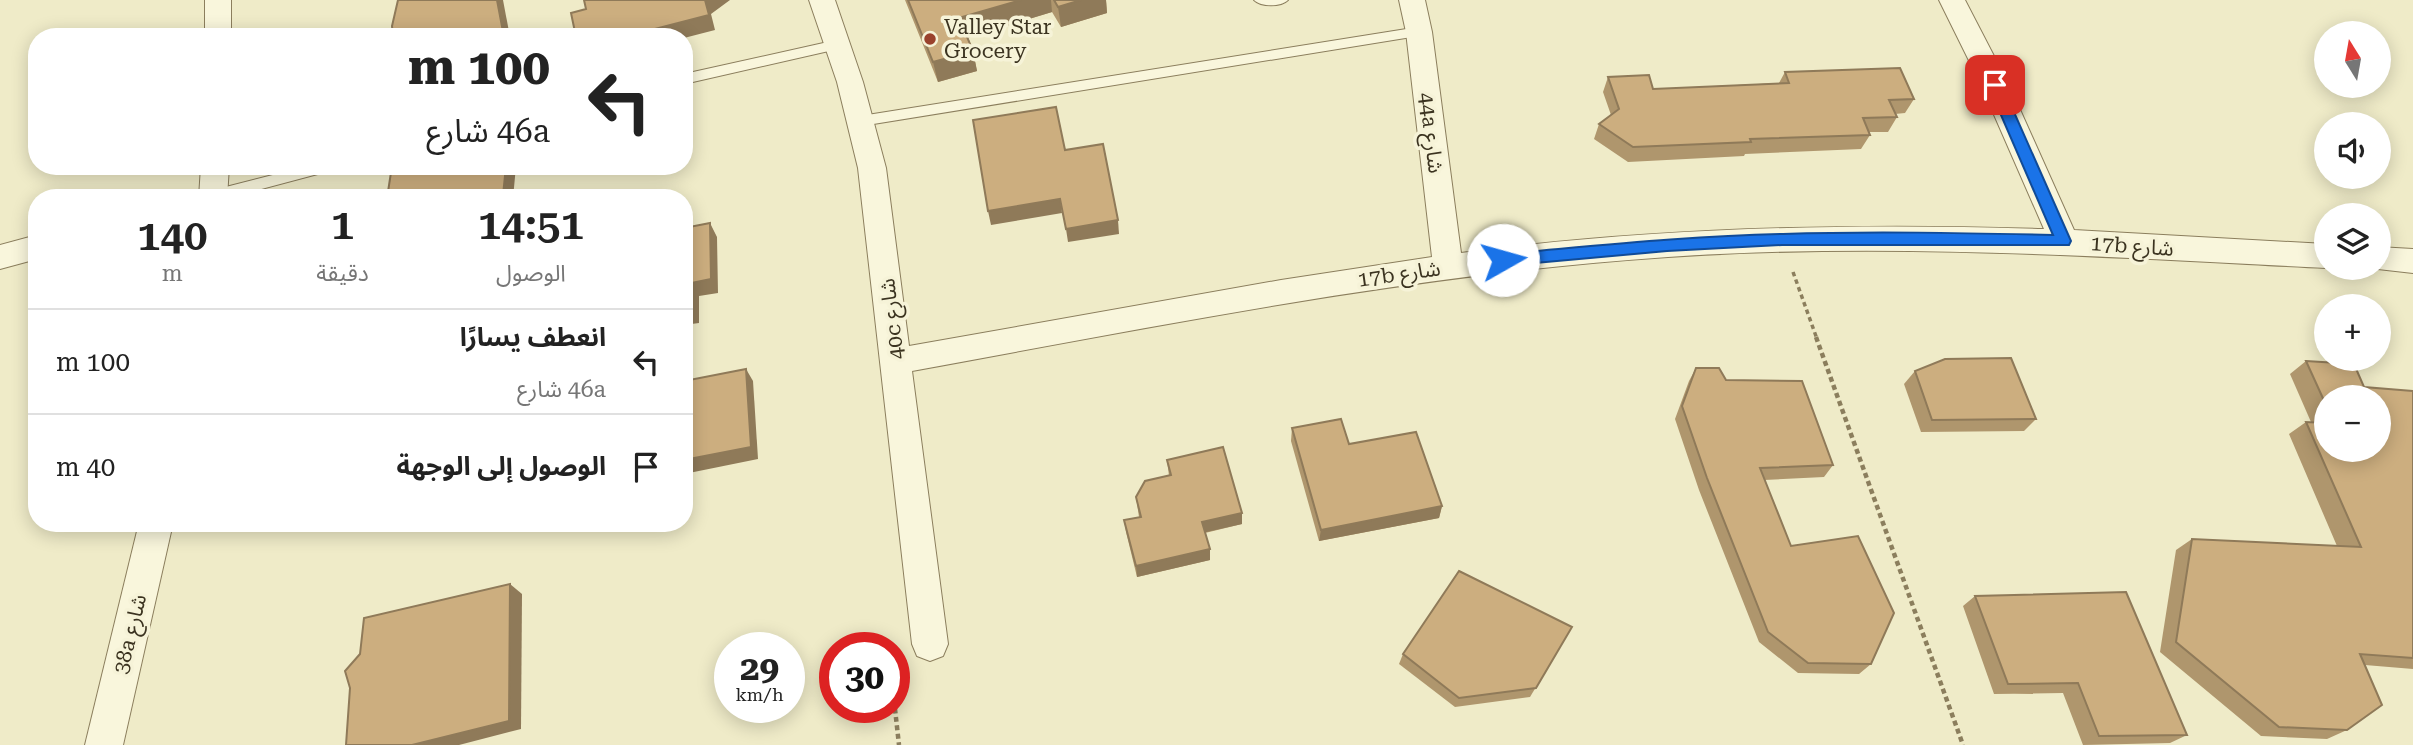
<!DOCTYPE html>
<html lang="ar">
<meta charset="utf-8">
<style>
:root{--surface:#fff;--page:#f2f2f2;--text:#222;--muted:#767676;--line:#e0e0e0}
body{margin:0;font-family:"Roboto Serif","Noto Sans Arabic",serif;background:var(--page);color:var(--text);direction:rtl;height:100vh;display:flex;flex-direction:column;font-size:26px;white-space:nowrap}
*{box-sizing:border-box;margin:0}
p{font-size:23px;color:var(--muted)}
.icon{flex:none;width:38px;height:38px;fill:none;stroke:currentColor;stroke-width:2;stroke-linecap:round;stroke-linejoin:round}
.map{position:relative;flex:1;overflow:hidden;direction:ltr}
.side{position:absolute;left:28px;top:189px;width:665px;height:343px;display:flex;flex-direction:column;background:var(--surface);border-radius:28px;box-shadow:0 4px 18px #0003;direction:rtl}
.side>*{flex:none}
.banner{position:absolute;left:28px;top:28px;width:665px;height:147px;border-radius:28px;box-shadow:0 4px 18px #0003;direction:rtl;background:#fff;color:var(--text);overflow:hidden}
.needle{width:46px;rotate:349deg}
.buttons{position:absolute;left:2314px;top:21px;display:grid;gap:14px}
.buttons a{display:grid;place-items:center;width:77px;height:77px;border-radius:50%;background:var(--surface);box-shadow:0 4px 18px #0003;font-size:35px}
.speed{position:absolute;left:714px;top:632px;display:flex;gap:14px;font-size:35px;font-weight:700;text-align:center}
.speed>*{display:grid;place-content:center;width:91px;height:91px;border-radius:50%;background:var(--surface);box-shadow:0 4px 18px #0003;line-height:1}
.speed small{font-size:18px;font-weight:400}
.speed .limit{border:10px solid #d22;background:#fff;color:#111}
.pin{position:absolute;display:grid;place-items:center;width:60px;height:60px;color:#fff;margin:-30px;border-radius:14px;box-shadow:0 4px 10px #0006}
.me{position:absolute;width:77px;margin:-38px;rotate:83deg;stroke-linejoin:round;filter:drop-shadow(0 0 5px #0008)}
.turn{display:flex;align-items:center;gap:24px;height:147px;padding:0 28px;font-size:32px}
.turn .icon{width:91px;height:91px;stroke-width:2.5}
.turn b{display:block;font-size:49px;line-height:60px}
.eta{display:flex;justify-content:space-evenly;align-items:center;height:119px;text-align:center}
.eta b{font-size:42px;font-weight:600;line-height:49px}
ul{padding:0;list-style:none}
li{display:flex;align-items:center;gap:21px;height:105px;padding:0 28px;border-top:2px solid var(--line)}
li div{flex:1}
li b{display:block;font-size:26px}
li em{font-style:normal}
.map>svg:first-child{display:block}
</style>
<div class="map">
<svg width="2413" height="745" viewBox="0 0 2413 745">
<rect width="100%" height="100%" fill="#efebc8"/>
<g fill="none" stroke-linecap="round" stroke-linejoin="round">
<!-- lane casing -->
<g stroke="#8b7e5d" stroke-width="2">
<g id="lane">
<path d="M1254,0H1288C1281,7 1261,7 1254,0Z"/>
<path d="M1419,27L1426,32L1424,35L861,126L854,121L861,116Z"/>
<path d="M837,40L844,45L842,48L684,84V74Z"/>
<path d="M308,166H336L329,171L228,198L207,196L214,190Z"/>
</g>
</g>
<!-- street casing -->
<g stroke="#8b7e5d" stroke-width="2">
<g id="street">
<rect x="205" y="0" width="26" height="37"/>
<path d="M809,0H835L863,82L886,168L909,346L1281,280L1432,257L1406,32L1399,0H1425L1432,32L1461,253C1654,227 1850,223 2044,229L1981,85L1939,0H1965L2009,85L2074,230L2326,244V268C2106,257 1888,242 1668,257C1414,274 1163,325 912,371L948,644L943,656L930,661L917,656L912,644L858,168L837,82Z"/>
<path d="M201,166H229L227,198H199Z"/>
<path d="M37,235V259L0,269V245Z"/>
<path d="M2378,247L2413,249V273L2369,268H2378Z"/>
<path d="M139,523H173L123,745H85Z"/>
</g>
</g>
<!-- path-far1 -->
<path stroke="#8b7e5d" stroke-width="3.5" stroke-dasharray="4.5 3.5" stroke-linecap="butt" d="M1793,272L1817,339"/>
<!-- path -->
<g stroke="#8b7e5d" stroke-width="4.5" stroke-dasharray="5 3.5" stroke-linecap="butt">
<path d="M1816,337L1963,745"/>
<path d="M894,700L899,745"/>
</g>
<!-- lane -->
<use href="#lane" fill="#f9f6dc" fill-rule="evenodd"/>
<!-- street -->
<use href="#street" fill="#f9f6dc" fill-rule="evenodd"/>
</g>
<!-- wall -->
<g fill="#af966d" fill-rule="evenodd">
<path d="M905,0H1106L1107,13L1061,27L1052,12L968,37L973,51L977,71L938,82Z"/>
<path d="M1785,72L1914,99L1905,113L1895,114L1897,117L1888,132H1869L1870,135L1861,149L1745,154L1744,156L1628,162L1594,139L1599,124L1611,115L1603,92L1608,77L1653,89L1779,83Z"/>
<path d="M2306,361L2364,387L2413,391V669L2365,665L2347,730L2327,739L2261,736L2160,652L2176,550L2192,539L2337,546L2289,434L2306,422H2311L2290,374ZM2326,397L2378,450H2326Z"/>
<path d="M1696,368L1726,380L1833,465L1824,477L1764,480L1791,546L1871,664L1859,674L1798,673L1759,642L1699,490L1675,419L1689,381Z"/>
<path d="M1915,371L2036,419L2024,431L1921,432L1904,384Z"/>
<path d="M1292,428L1349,444L1442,506L1439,518L1319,541L1291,441Z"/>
<path d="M1167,460L1242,513V524L1205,533L1210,549V560L1137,577L1126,532L1124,520L1139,517L1136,497L1169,476Z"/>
<path d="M1975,596L2187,735L2170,743L2083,745L2063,693L1994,694L1963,606Z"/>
<path d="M1572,627L1530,697L1455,707L1399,664L1403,654Z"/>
</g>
<!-- shaded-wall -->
<g fill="#8f7a59">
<path d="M497,0H503L510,37H504Z"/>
<path d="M705,0H730L711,14L715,30L684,38V37H624Z"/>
<path d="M1021,0H1051L1052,12L964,39L959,18Z"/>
<path d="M1081,0H1106L1107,13L1061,27L1058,7Z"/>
<path d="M973,51L977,71L938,82L933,62Z"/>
<path d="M506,166H516L513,198H486Z"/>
<path d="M1060,199L1062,213L991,225L988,211Z"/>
<path d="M1118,220L1119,234L1068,242L1066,229Z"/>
<path d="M710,223L717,237L718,293L699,296V323L684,325V311L691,283Z"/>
<path d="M746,369L753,381L758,459L684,474V460Z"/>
<path d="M1442,506L1439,518L1319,541L1321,530Z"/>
<path d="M1242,513V524L1202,533V522Z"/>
<path d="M593,523H624L598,529Z"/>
<path d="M1210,549V560L1137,577L1136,566Z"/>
<path d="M510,584L522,594L521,729L459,745H412Z"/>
</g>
<!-- building -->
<g fill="#ccae7f" stroke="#8f7a59" stroke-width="2">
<path d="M398,0H497L504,37H393L392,26Z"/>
<path d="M584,0H705L709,15L624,37H576L571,13L586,9Z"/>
<path d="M908,0H1021L959,18L973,51L933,62Z"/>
<path d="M1054,0H1081L1058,7Z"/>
<path d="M1900,68L1914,99L1889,100L1897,117L1863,118L1870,135L1750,139L1751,142L1633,147L1599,124L1619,109L1608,77L1649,75L1653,89L1789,83L1785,72Z"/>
<path d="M1056,107L1065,150L1103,144L1118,220L1066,229L1060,199L988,211L973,120Z"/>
<path d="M392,166H506L503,195L486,198H387Z"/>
<path d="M710,223L711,279L691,283V310L684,311V228Z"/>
<path d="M2011,358L2036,419L1932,420L1915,371L1945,359Z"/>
<path d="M2306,361L2354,364L2364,387L2413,391V658L2360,654L2382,705L2347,730L2279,727L2176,642L2192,539L2361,547L2306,422L2326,423V450H2378V397H2326V405Z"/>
<path d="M1696,368H1719L1726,380L1802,381L1833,465L1760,468L1791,546L1858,536L1894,613L1871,664L1808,663L1768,632L1707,478L1682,406Z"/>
<path d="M746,369L751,447L684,460V381Z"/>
<path d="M1341,419L1349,444L1416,432L1442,506L1321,530L1292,428Z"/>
<path d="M1223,447L1242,513L1202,522L1210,549L1136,566L1124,520L1141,517L1136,497L1145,481L1171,475L1167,460Z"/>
<path d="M1459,571L1572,627L1536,688L1459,698L1403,654Z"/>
<path d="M510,584L509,721L412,745H346L350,688L345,671L360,654L364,618Z"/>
<path d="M2126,592L2187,735L2099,736L2078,683L2008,684L1975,596Z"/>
</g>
<!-- route -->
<path fill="#1a73e8" stroke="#114b97" stroke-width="2" d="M1995,80L2002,85L2071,241L2069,245H1782L1667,251L1503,266L1495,260L1503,254C1596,246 1689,236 1783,234C1873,231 1963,233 2053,235L1988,85Z"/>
<!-- markers -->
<circle fill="#9a422d" stroke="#f6f3d8" stroke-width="2.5" cx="930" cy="39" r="7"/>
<g text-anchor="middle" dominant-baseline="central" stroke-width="7" stroke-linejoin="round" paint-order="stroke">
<!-- poi labels -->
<g font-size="21" fill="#3b3320" stroke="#f6f3d8" text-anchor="start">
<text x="944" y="27">Valley Star<tspan x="944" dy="24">Grocery</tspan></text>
</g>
<!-- street labels -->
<g font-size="21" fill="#3b3320" stroke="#f6f3d8">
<text transform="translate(1431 133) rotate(83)">44a شارع</text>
<text transform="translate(2132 246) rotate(4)">17b شارع</text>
<text transform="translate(1399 274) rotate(-8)">17b شارع</text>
<text transform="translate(892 319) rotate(-97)">40c شارع</text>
<text transform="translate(130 634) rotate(-76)">38a شارع</text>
</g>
</g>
</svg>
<div class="buttons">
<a><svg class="needle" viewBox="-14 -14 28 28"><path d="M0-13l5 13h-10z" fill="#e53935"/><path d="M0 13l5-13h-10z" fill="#767676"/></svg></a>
<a><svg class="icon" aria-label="sound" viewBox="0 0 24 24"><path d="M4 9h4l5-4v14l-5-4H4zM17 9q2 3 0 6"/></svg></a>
<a><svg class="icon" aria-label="layers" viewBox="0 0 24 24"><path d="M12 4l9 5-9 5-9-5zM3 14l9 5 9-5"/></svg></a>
<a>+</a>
<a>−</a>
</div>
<div class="speed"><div>29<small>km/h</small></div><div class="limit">30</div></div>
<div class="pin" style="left:1995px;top:85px;background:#d93025"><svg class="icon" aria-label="arrive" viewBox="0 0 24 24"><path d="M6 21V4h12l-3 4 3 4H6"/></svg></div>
<svg class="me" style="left:1503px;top:260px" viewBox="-20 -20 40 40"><circle r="19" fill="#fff"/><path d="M0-13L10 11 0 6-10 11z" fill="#1a73e8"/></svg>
<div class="banner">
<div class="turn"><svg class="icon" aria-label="left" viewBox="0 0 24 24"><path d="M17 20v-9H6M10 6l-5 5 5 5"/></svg><div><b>100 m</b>46a شارع</div></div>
</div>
<section class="side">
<div class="eta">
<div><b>14:51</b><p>الوصول</p></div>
<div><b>1</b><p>دقيقة</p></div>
<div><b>140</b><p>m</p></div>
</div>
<ul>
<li><svg class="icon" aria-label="left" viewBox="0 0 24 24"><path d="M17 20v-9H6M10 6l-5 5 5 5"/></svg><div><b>انعطف يسارًا</b><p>46a شارع</p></div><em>100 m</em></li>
<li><svg class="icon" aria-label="arrive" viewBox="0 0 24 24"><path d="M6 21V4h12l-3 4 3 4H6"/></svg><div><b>الوصول إلى الوجهة</b></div><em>40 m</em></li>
</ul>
</section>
</div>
